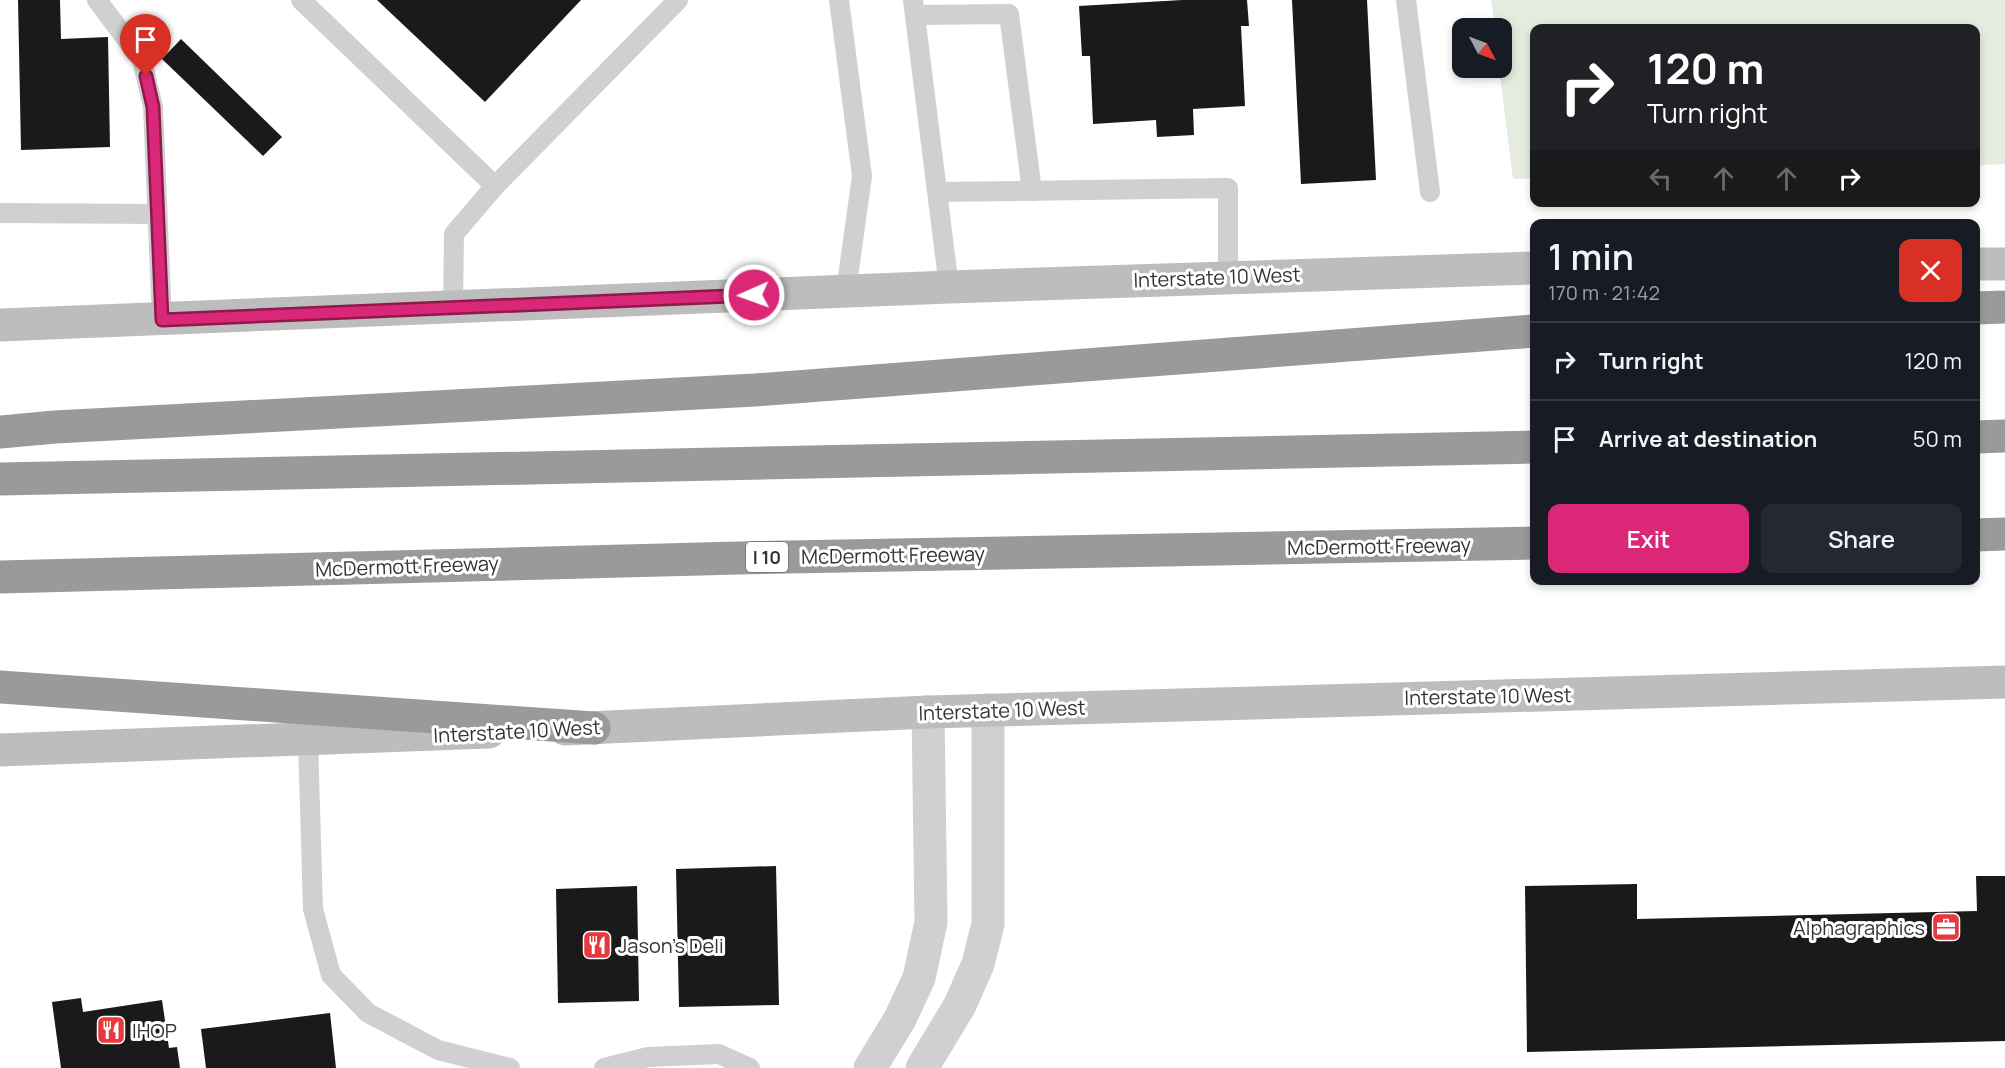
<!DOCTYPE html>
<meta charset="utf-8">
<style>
:root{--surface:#171b24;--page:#242831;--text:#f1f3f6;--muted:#9ea1a6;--line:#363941;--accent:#db2777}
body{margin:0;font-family:Manrope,sans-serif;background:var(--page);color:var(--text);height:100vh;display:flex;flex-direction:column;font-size:22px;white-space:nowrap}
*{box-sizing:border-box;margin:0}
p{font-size:20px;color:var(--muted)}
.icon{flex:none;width:33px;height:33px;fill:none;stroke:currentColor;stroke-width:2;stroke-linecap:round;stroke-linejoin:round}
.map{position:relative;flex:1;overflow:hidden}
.panel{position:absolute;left:1530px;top:219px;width:450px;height:366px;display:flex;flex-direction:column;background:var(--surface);border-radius:12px;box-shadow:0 3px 9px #0003}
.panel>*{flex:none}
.guide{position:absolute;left:1530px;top:24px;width:450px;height:183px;border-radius:12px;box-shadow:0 3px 9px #0003;background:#202124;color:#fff;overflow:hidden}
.needle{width:39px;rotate:131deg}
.tools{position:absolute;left:1452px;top:18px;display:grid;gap:12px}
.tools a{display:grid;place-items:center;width:60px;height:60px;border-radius:12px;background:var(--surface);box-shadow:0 3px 9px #0003;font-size:30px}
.pin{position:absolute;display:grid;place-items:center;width:51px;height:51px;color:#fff;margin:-62px -26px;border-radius:50% 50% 50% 0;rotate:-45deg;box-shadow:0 0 6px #0007}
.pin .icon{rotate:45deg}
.me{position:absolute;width:66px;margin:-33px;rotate:268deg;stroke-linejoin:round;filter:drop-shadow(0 0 4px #0008)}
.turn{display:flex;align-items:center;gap:21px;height:126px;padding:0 18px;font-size:27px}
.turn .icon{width:78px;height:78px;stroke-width:2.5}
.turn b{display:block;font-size:42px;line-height:51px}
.lanes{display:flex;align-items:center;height:57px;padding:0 18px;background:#0003;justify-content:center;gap:30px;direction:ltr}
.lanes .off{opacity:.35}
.round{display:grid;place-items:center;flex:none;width:63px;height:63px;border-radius:12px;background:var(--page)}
.headline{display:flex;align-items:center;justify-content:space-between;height:102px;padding:0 18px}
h1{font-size:36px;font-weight:600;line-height:45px}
.cta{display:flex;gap:12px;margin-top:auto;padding:12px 18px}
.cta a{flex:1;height:69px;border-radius:12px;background:var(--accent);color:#fff;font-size:24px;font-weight:600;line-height:69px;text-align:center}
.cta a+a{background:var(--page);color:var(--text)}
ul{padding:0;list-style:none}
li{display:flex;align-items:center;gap:18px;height:78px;padding:0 18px;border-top:2px solid var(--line)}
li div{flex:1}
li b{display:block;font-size:22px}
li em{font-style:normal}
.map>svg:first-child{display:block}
</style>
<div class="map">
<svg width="2005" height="1068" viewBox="0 0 2005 1068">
<rect width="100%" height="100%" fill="#fff"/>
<!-- green -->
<path fill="#e5ecdf" d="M1491,0H2005V164L1976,165V28H1534V178L1513,179L1499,68H1502V28H1495Z"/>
<!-- building -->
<g fill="#1a1a1a">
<path d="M18,0H60L61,39L108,37L110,147L21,150Z"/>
<path d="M377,0H581L485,102Z"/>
<path d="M1182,0H1247L1249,26H1241L1245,106L1193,109L1194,135L1157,137L1156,120L1093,124L1090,56H1082L1079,6Z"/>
<path d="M1292,0H1367L1376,180L1301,184Z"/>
<path d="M181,39L282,137L263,156L162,59Z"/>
<path d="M776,866L779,1005L679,1007L676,869Z"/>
<path d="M1976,876H2005V1041L1527,1052L1525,886L1637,884V919L1977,911Z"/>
<path d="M637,886L639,1001L558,1003L556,889Z"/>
<path d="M81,998L83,1012L162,1000L169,1048L177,1047L180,1068H61L52,1002Z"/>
<path d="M330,1013L336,1068H206L201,1029Z"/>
</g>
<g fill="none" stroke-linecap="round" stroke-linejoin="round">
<!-- service -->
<g stroke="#d0d0d0" stroke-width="20">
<path d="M97,0L142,60L153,107L162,320"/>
<path d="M301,0L495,186"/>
<path d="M839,0L862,176L846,291"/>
<path d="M913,0L949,287"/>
<path d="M1406,0L1430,192"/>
<path d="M915,15L1009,14L1032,191"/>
<path d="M938,192L1228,188V277"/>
<path d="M0,213L157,214"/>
<path d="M453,308L454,234L495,186L678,0"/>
<path d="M308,740L313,909L331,975L368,1013L438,1050L510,1068"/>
<path d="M604,1068L648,1057L719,1054L750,1068"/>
</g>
<!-- minor -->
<g stroke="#d0d0d0" stroke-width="33">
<path d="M870,1068L900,1019L919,978L931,922L928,712"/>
<path d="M922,1068L960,1005L978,964L988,924V710"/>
</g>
<!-- secondary -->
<g stroke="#bdbdbd" stroke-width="33">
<path d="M1976,264H2005"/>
<path d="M0,325L949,287L1534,268"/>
<path d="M565,729L928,712L2005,682"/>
<path d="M0,750L489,732"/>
</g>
<!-- motorway -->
<g stroke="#9a9a9a" stroke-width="33">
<path d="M1976,308L2005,307"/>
<path d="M0,432L55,427L755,390L1534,331"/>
<path d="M1976,437L2005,436"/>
<path d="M0,479L1534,447"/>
<path d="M1976,535L2005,534"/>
<path d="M0,577L739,558L1534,543"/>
<path d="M0,687L594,728"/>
</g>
</g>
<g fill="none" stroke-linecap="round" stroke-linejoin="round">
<!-- route casing -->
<g stroke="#8e194d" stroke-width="15">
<path id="route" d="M146,76L153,107L162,320L754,295"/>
</g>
<!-- route -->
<use href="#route" stroke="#db2777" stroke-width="10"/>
</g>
<!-- icons -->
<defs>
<g id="office-square" transform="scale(1.5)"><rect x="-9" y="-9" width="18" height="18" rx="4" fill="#e7383d" stroke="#fff"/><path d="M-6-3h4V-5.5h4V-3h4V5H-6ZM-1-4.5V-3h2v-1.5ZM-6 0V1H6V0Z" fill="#fff"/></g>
<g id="restaurant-square" transform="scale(1.5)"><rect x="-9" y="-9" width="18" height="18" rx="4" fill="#e7383d" stroke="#fff"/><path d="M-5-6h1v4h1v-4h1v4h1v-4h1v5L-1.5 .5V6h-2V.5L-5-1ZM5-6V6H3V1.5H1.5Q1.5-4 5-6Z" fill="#fff"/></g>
</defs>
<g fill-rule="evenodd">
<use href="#office-square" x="1946" y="927"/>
<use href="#restaurant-square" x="597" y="945"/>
<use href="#restaurant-square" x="111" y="1030"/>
</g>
<g text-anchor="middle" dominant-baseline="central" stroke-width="6" stroke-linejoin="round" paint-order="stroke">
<!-- shield labels -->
<rect fill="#fff" stroke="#707070" stroke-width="1.5" x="746" y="542" width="42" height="30" rx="4.5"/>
<g font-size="18" font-weight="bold" fill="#333">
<text x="767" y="557">I 10</text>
</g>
<!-- street labels -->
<g font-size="20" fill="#333" stroke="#fff">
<text transform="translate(1217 277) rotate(-2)">Interstate 10 West</text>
<text transform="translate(1379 546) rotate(-1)">McDermott Freeway</text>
<text transform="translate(893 555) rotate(-1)">McDermott Freeway</text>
<text transform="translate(407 566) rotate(-2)">McDermott Freeway</text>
<text transform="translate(1488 696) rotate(-1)">Interstate 10 West</text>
<text transform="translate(1002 710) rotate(-2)">Interstate 10 West</text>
<text transform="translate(517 731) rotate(-3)">Interstate 10 West</text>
</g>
<!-- poi labels -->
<g font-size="20" fill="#333" stroke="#fff" text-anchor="start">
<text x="1925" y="927" text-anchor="end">Alphagraphics</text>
<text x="618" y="945">Jason's Deli</text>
<text x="132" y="1030">IHOP</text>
</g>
</g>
</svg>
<div class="tools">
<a><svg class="needle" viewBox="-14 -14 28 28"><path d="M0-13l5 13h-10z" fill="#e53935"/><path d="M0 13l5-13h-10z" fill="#9ea1a6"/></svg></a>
</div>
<div class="pin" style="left:146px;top:76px;background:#d93025"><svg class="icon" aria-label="arrive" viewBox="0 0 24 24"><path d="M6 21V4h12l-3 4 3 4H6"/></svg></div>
<svg class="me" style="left:754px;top:295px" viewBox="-20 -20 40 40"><circle r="17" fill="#db2777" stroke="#fff" stroke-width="3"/><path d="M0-11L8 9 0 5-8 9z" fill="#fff"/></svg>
<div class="guide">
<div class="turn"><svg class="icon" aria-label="right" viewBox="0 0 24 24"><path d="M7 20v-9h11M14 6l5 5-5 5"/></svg><div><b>120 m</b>Turn right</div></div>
<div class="lanes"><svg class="icon off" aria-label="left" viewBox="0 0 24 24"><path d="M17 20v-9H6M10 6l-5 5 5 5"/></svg><svg class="icon off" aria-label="ahead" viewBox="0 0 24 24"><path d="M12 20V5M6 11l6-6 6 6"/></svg><svg class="icon off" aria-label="ahead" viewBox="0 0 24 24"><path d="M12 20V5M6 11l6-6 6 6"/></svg><svg class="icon" aria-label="right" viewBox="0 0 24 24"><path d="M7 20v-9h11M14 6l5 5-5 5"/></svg></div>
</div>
<section class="panel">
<div class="headline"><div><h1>1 min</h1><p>170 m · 21:42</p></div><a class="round" style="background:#d93025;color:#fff"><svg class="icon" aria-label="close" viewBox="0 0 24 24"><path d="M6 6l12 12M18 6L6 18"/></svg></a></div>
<ul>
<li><svg class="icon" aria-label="right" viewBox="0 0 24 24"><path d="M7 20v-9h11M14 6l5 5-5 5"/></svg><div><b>Turn right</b></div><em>120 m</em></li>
<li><svg class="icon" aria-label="arrive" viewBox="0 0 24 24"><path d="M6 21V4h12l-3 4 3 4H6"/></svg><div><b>Arrive at destination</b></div><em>50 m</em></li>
</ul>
<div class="cta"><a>Exit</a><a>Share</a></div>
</section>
</div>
